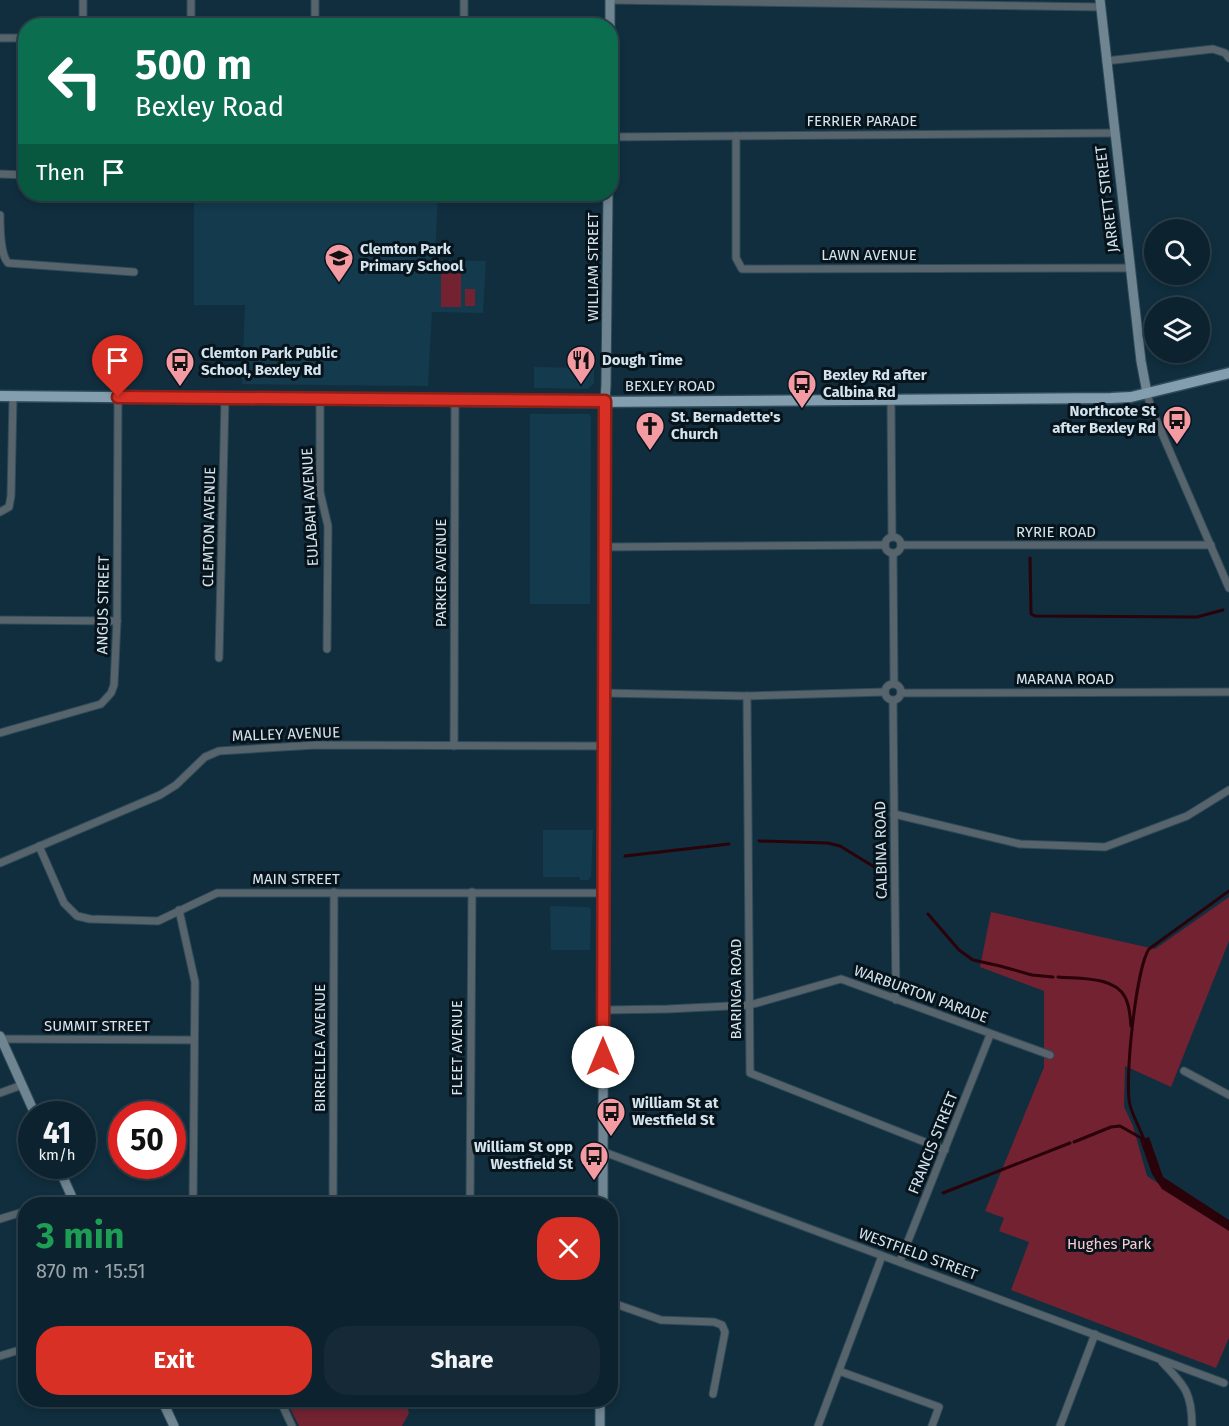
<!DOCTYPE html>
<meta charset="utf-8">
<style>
:root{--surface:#0c222e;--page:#152a36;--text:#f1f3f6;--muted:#9aa4aa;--line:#2c3f4a;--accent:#d93025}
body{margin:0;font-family:"Fira Sans",sans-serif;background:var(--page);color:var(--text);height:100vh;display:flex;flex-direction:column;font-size:22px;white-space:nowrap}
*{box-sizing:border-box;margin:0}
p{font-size:20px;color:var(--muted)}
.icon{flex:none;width:33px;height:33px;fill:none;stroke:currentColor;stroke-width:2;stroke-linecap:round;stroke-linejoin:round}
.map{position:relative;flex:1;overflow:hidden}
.sheet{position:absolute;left:18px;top:1197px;width:600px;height:210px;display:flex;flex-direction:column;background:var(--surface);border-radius:24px;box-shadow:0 3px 9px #0003,0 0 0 2px var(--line)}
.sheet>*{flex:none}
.guide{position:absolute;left:18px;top:18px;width:600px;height:183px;border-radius:24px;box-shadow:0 3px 9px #0003,0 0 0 2px var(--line);background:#0b6e4f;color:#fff;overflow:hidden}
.fabs{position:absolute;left:1144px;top:219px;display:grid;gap:12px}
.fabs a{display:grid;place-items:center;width:66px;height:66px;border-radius:50%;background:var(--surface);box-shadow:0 3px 9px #0003,0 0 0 2px var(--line);font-size:30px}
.speed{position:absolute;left:18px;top:1101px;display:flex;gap:12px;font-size:30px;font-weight:700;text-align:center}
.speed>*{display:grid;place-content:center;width:78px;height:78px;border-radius:50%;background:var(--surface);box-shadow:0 3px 9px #0003,0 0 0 2px var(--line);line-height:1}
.speed small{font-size:15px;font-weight:400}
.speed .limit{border:9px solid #d22;background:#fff;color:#111}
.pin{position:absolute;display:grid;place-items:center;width:51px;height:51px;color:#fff;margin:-62px -26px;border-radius:50% 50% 50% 0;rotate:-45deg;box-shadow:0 0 6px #0007}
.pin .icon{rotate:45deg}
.me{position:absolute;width:66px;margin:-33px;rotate:0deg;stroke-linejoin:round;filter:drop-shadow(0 0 4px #0008)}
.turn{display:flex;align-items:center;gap:21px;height:126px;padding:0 18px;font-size:27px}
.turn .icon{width:78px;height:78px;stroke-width:2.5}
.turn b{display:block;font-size:42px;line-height:51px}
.then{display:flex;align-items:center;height:57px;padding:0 18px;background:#0003;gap:12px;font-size:22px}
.round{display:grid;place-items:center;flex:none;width:63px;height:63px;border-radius:24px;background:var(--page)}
.overview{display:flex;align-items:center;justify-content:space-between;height:102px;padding:0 18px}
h1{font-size:36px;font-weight:700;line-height:45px;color:#1e9e55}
.cta{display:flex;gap:12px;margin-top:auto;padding:12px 18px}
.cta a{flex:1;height:69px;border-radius:24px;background:var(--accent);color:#fff;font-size:24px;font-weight:700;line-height:69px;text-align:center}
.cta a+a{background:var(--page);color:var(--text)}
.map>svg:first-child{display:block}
</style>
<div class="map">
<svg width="1229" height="1426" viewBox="0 0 1229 1426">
<rect width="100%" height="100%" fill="#102e3e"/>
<!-- built -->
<g fill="#143a4e">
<path d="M194,194H438L435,260L486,261L483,313L432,312L428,386L242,384L245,305H194Z"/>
<path d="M534,367L594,368V383L588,389L534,388Z"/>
<path d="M530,414H589L591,417L590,604H530Z"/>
<path d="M543,830H593L591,877L588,880H580L579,877H543Z"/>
<path d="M550,906L588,907L591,909L590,950H551Z"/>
</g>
<!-- green -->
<g fill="#722231">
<rect x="441" y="268" width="20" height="39"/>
<rect x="465" y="289" width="10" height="17"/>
<path d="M1229,897V941L1171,1087L1125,1066L1124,1107L1133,1126L1147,1176L1229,1230V1338L1216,1368L1011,1290L1029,1242L999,1231L1004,1218L985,1211L1044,1067V991L980,967L991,912L1155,949Z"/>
<path d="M286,1400H405L409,1413L402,1426H299Z"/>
</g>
<!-- water -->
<path fill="#2a020a" d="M1149,1137L1163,1177L1229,1220V1231L1162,1189L1152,1174L1140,1140Z"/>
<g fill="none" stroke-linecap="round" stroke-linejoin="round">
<!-- stream -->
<g stroke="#2a020a" stroke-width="3">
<path d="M1030,558L1031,614L1035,616L1197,617L1223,610"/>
<path d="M759,841L828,843L840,846L881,871"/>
<path d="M625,856L729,844"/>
<path d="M928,914L959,950L973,960L1000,966L1032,975L1053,977"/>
<path d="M1058,977C1079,979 1114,976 1125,997C1130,1006 1130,1016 1131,1026"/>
<path d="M1144,1140C1140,1128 1133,1117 1130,1105C1124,1083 1136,968 1149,949L1229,891"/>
<path d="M1074,1142L1111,1127L1120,1126L1143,1139"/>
<path d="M943,1193L1070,1143"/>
</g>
<!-- street casing -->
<g stroke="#2f4b5a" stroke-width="9">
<g id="street">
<path d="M315,0V26"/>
<path d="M610,0L1100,7"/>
<path d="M83,26V0"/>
<path d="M191,26V0"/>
<path d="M464,26V0"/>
<path d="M0,38H26"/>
<path d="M1106,61L1213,49L1225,53L1229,58"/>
<path d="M736,136V258L742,269L1130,268"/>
<path d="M610,137L1115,133"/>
<path d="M0,174L26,175"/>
<path d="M0,215C0,229 0,254 8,263L134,272"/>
<path d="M1147,393L1151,408L1229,588"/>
<path d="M320,399V492L328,526L327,649"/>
<path d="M891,399L892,537"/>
<path d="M0,512L9,507L11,496L13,397"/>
<circle cx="893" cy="545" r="8"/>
<path d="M901,545H1211"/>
<path d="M603,547L885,545"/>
<path d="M893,554L894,684"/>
<path d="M0,620L117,621"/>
<path d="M219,658L225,398"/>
<circle cx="893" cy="692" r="8"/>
<path d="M603,693L747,696L885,692"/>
<path d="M901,693L1229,692"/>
<path d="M747,696L750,1073L945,1150"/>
<path d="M893,701L896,1000"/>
<path d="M0,733L101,704L111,693L114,685L117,621L118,397"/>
<path d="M454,746L455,400"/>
<path d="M894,814L1020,844L1105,847L1187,816L1229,790"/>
<path d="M39,846L64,903L77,916L90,919L158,921L217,893H603"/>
<path d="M0,863L160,795L176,785L205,757L219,751L316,745L603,746"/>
<path d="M179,910L195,982L193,1204"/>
<path d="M603,1010L668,1009L750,1005L841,979L1050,1055"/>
<path d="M1,1039L193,1040"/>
<path d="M1184,1071L1229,1095"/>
<path d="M0,1093L22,1085"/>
<path d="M604,1152L1224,1383"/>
<path d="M46,1204L72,1197"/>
<path d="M333,1204L334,892"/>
<path d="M470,1204L472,892"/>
<path d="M0,1219L26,1211"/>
<path d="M900,1261L990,1035"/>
<path d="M610,1302L661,1320L714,1322L722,1325L725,1332L713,1394"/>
<path d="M0,1356L26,1348"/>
<path d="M1162,1362C1184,1385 1192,1392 1192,1426"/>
<path d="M839,1371L939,1407L932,1426"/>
<path d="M280,1400L292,1426"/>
<path d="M818,1426L882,1256"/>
<path d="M1060,1426L1095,1334"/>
</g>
</g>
<!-- secondary casing -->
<g stroke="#2f4b5a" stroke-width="11">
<g id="secondary">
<path d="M1100,0L1141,361L1147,393"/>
<path d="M610,26V0"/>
<path d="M0,1036L35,1114"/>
<path d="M58,1166L75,1204"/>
<path d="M603,1204L604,416L606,385L608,194"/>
<path d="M162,1400L174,1426"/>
<path d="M600,1426V1400"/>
</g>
</g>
<!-- primary casing -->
<g stroke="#2f4b5a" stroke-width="13">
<path id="primary" d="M0,396L588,402L1111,398L1131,397L1229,373"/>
</g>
<!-- street -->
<use href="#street" stroke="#57646c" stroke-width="7"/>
<!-- secondary -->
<use href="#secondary" stroke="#708592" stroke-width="9"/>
<!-- primary -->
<use href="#primary" stroke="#839eae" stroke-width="10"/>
</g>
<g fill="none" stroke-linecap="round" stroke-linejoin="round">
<!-- route casing -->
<g stroke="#8d1f18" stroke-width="15">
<path id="route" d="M118,397L605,401L603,1057"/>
</g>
<!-- route -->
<use href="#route" stroke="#d93025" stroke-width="10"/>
</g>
<!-- icons -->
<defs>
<g id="school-pin" transform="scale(1.5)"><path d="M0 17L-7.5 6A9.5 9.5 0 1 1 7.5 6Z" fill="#f49aa3" stroke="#08141c"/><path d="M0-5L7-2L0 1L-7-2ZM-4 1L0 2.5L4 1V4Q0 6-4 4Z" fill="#111"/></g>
<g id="restaurant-pin" transform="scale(1.5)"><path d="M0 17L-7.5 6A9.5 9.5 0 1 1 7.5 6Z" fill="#f49aa3" stroke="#08141c"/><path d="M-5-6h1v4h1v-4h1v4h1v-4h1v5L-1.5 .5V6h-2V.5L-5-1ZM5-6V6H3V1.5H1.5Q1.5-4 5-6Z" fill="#111"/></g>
<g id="bus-pin" transform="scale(1.5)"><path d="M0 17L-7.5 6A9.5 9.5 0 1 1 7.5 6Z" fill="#f49aa3" stroke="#08141c"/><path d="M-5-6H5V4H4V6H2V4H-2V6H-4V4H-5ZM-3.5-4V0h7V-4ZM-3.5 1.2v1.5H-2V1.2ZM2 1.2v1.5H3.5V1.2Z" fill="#111"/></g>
<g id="church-pin" transform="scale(1.5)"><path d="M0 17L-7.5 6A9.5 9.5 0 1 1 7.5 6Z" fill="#f49aa3" stroke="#08141c"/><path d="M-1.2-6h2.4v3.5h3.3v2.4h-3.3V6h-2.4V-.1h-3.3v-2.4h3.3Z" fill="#111"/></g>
</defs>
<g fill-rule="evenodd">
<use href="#school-pin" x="339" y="258"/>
<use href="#restaurant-pin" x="581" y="360"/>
<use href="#bus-pin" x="180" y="362"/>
<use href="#bus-pin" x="802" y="384"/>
<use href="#bus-pin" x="1177" y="420"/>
<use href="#church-pin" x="650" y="426"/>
<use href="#bus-pin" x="611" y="1112"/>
<use href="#bus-pin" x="594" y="1156"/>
</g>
<g text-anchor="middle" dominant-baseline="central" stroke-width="6" stroke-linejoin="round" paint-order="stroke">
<!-- street labels -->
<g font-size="15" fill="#d3e4ee" stroke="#08141c">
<text x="862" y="121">FERRIER PARADE</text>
<text transform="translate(1107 199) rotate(-97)">JARRETT STREET</text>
<text x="869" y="255">LAWN AVENUE</text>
<text transform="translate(593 267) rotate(-90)">WILLIAM STREET</text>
<text x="670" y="386">BEXLEY ROAD</text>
<text transform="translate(310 507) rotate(-93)">EULABAH AVENUE</text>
<text transform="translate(209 527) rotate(-89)">CLEMTON AVENUE</text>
<text x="1056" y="532">RYRIE ROAD</text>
<text transform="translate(441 573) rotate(-90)">PARKER AVENUE</text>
<text transform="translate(103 605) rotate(-89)">ANGUS STREET</text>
<text x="1065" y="679">MARANA ROAD</text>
<text transform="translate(286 734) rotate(-2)">MALLEY AVENUE</text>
<text transform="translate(881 850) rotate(-91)">CALBINA ROAD</text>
<text x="296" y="879">MAIN STREET</text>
<text transform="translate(736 989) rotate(-90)">BARINGA ROAD</text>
<text transform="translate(921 994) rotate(20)">WARBURTON PARADE</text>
<text x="97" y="1026">SUMMIT STREET</text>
<text transform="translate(320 1048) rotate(-90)">BIRRELLEA AVENUE</text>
<text transform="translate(457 1048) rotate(-90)">FLEET AVENUE</text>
<text transform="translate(933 1143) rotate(-68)">FRANCIS STREET</text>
<text transform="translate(918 1254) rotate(20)">WESTFIELD STREET</text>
</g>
<!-- poi labels -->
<g font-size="15" font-weight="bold" fill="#d3e4ee" stroke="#08141c" text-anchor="start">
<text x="360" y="249">Clemton Park<tspan x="360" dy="17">Primary School</tspan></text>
<text x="201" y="353">Clemton Park Public<tspan x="201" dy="17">School, Bexley Rd</tspan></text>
<text x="602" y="360">Dough Time</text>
<text x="823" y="375">Bexley Rd after<tspan x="823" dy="17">Calbina Rd</tspan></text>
<text x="1156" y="411" text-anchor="end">Northcote St<tspan x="1156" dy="17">after Bexley Rd</tspan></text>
<text x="671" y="417">St. Bernadette's<tspan x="671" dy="17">Church</tspan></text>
<text x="632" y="1103">William St at<tspan x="632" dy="17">Westfield St</tspan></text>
<text x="573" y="1147" text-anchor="end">William St opp<tspan x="573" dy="17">Westfield St</tspan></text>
</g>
<!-- park labels -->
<g font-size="15" fill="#fccacd" stroke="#08141c">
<text x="1109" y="1244">Hughes Park</text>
</g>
</g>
</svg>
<div class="fabs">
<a><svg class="icon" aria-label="search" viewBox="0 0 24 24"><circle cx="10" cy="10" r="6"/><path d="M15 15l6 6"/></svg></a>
<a><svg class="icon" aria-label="layers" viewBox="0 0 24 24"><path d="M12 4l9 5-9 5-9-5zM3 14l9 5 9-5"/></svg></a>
</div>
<div class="speed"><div>41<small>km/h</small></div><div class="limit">50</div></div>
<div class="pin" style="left:118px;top:397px;background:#d93025"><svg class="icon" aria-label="arrive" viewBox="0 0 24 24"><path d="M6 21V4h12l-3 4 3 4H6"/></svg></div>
<svg class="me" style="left:603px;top:1057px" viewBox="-20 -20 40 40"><circle r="19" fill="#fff"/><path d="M0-13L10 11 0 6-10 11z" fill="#d93025"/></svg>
<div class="guide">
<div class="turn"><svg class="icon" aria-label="left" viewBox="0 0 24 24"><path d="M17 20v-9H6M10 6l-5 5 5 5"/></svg><div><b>500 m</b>Bexley Road</div></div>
<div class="then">Then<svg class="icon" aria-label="arrive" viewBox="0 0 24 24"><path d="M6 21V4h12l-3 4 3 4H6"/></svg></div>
</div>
<section class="sheet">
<div class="overview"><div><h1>3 min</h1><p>870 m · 15:51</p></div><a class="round" style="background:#d93025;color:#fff"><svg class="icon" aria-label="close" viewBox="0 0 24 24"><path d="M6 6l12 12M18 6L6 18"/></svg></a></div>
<div class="cta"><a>Exit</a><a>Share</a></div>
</section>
</div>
